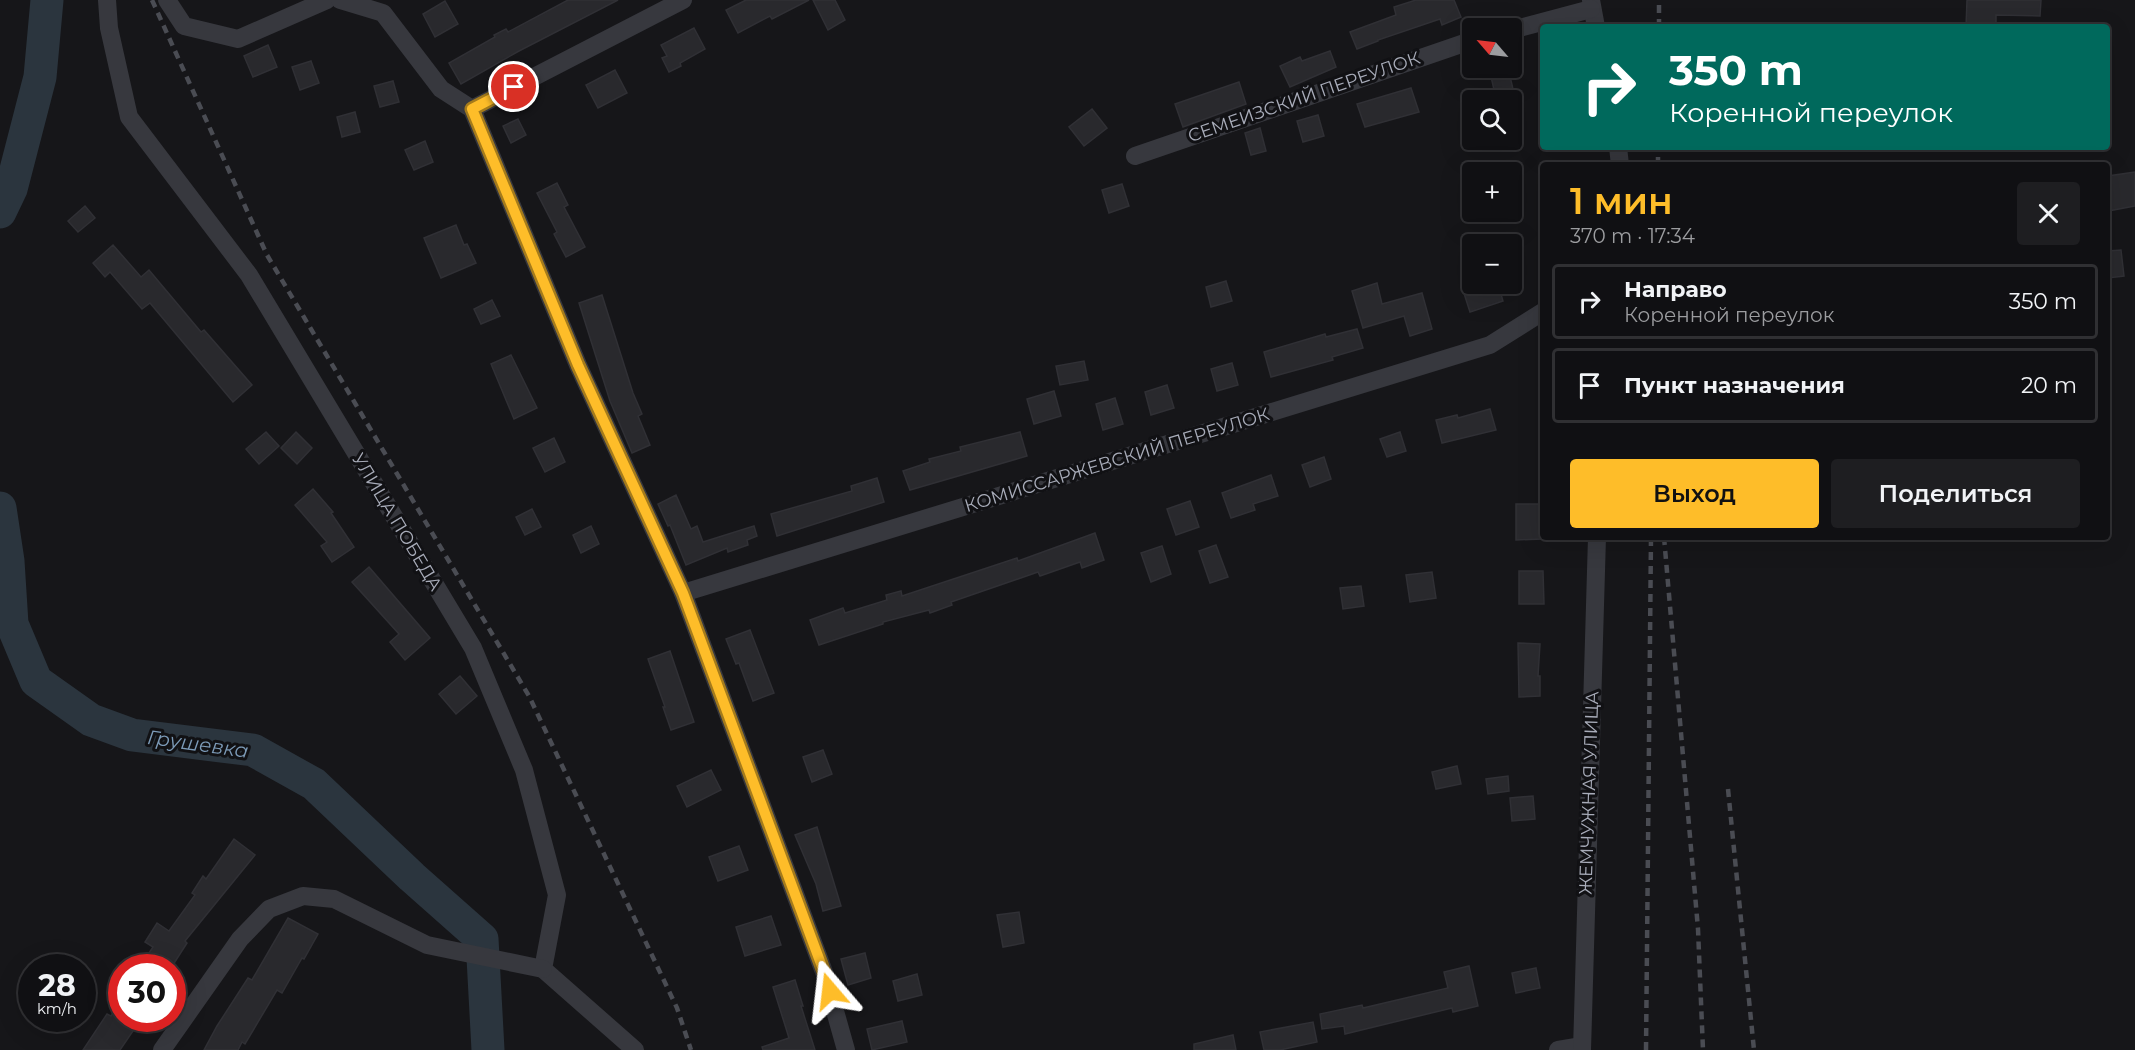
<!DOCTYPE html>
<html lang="ru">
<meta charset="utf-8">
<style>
:root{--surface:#101013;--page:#1e1e21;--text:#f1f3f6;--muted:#9c9da0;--line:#303033;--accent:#febd29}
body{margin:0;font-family:Montserrat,sans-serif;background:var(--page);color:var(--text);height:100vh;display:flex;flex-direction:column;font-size:22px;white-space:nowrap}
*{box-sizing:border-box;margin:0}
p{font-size:20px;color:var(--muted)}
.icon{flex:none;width:33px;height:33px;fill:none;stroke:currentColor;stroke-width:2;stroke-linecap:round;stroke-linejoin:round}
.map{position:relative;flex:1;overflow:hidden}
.sheet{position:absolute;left:1540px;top:162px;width:570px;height:378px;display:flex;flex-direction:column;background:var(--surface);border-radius:6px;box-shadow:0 6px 24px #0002,0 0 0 2px var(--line)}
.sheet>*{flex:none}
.banner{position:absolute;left:1540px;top:24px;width:570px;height:126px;border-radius:6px;box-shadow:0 6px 24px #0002,0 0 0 2px var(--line);background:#00695c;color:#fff;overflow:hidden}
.needle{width:39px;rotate:298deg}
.fabs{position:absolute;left:1462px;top:18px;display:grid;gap:12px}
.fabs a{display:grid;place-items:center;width:60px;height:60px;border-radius:6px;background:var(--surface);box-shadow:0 6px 24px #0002,0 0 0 2px var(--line);font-size:30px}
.speed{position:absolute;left:18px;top:954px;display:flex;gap:12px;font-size:30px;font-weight:700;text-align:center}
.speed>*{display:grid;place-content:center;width:78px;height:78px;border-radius:50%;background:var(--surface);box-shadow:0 6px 24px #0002,0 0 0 2px var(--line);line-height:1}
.speed small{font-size:15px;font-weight:400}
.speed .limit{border:9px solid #d22;background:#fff;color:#111}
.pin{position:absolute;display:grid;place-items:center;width:51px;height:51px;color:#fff;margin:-26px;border:3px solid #fff;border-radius:50%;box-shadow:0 2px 6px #0007}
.me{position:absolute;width:66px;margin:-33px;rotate:343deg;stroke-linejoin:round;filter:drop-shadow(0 0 4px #0008)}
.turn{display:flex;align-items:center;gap:21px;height:126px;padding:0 30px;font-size:27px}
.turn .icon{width:78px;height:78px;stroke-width:2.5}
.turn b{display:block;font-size:42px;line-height:51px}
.round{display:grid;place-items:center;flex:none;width:63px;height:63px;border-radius:6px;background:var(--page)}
.overview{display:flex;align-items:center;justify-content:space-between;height:102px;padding:0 30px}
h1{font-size:36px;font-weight:600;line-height:45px;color:var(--accent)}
.action{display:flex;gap:12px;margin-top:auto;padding:12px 30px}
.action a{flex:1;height:69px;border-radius:6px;background:var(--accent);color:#111;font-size:24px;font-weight:600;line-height:69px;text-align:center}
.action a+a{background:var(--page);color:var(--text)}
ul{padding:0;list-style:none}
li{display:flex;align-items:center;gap:18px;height:75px;margin:0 12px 9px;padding:0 18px;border:3px solid var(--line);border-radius:6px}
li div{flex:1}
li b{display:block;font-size:22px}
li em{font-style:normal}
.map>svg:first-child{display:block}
</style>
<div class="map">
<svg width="2135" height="1050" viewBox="0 0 2135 1050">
<rect width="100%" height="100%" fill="#161619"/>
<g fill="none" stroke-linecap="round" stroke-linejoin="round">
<!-- river -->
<g stroke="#2b353e" stroke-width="33">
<path d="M0,212L11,189L40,77L47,0"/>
<path d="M0,508L8,561L12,624L36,681L91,720L132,735L253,750L314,784L412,877L482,939L488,1050"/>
</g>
</g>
<!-- building -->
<g fill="#29292d" stroke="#303035" stroke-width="1.5">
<path d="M568,0H618L519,51L461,84L449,63L495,37L494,35L506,29L508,32Z"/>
<path d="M746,0H809L772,19L770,16L738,33L726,10Z"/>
<path d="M813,0H835L845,20L828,30Z"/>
<path d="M1416,0H1454L1461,17L1442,25L1440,19L1378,40V41L1357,49L1350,32L1396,15L1394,7Z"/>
<path d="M1967,0H2041L2040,16L1996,15V27H1966Z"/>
<path d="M445,1L458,24L435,37L423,14Z"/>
<path d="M694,28L705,49L680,63L681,66L669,72L662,58L667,56L661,45Z"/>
<path d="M268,45L277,67L253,77L244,56Z"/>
<path d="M1330,51L1336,67L1290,87L1280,66L1300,57L1302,61Z"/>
<path d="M311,61L319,83L300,90L292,67Z"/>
<path d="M1489,68H1508L1513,89L1495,94Z"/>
<path d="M615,70L627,93L598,108L586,85Z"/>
<path d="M393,81L399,102L380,107L374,86Z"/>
<path d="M1239,82L1246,104L1183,127L1175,104Z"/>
<path d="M1411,88L1419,112L1365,127L1357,104Z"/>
<path d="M1092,109L1107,128L1084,146L1069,127Z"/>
<path d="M355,112L360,132L342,137L337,117Z"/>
<path d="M1318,115L1324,136L1303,142L1297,121Z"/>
<path d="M518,119L526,135L511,143L503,126Z"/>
<path d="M1260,128L1266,151L1251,155L1245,133Z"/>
<path d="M425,141L433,162L414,170L405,150Z"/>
<path d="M2135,172V206L2108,211V176Z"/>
<path d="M557,183L568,205L564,207L585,247L566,257L554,234L557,232L537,193Z"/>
<path d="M1122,184L1129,206L1109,213L1102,190Z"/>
<path d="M85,206L95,218L78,232L68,221Z"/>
<path d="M456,225L464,245L467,244L476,263L441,278L424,238Z"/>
<path d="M113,245L141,277L149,270L201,332L204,330L252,385L233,402L150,303L142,309L110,272L105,277L93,263Z"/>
<path d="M2121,250L2124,276L2108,278V251Z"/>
<path d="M1226,281L1232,301L1211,307L1206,287Z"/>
<path d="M1377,283L1382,304L1422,293L1432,329L1410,336L1404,316L1363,328L1352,291Z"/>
<path d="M1461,284H1498L1503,301L1470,312Z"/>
<path d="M602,295L633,393L642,414L638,416L650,445L632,453L610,401L579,303Z"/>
<path d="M492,300L500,316L481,324L474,309Z"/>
<path d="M1357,329L1363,348L1332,357L1333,360L1271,377L1264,352L1325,334L1326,337Z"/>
<path d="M511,355L537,408L514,419L491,364Z"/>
<path d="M1084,361L1088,380L1060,385L1056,366Z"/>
<path d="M1232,363L1238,385L1217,391L1211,369Z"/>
<path d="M1167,385L1174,408L1151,415L1145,392Z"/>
<path d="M1054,391L1061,416L1034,424L1027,399Z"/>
<path d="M1115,398L1123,424L1103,430L1096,404Z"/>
<path d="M1490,409L1496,430L1442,443L1436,420L1457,415L1458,418Z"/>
<path d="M266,432L279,446L259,464L246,449Z"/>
<path d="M296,432L312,448L297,464L281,448Z"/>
<path d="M1020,432L1027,456L910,490L903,471L930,462L929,459L961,451L960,447Z"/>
<path d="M1400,432L1406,451L1387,457L1380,439Z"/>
<path d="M554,438L565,462L545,472L533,448Z"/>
<path d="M1324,457L1331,479L1310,487L1302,465Z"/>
<path d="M1271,475L1278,496L1253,504L1255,510L1231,518L1222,493Z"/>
<path d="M877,478L884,502L777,536L771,514L852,491L851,486Z"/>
<path d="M313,489L333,512L331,513L354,547L332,562L321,546L327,542L295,505Z"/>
<path d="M676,495L691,529L697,526L703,542L754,526L757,536L747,540L748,545L728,552L727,548L686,565L670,525L668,526L658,504Z"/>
<path d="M1190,501L1199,527L1176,535L1167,509Z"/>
<path d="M1516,504H1541L1542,539L1516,540Z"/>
<path d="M532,509L541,527L525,535L516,517Z"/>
<path d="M591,526L599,544L581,553L573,535Z"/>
<path d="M1095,533L1104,560L1082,568L1080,562L1040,576L1038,572L951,602L952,605L930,613L929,610L883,622V624L819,645L810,620L843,608L845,613L887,600L886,595L901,591L902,596L1017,558L1018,561Z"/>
<path d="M1216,545L1228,577L1210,583L1199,551Z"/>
<path d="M1162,546L1171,574L1151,582L1141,553Z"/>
<path d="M369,567L430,638L405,660L390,642L399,634L352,582Z"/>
<path d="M1519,571H1543L1544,604H1519Z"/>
<path d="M1432,572L1436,598L1410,602L1406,575Z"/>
<path d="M1361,586L1364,606L1343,609L1340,588Z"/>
<path d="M750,630L774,693L753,701L739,663L736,664L726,639Z"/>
<path d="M1518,643L1540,644L1538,676H1540V696L1519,697Z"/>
<path d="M670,651L694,722L671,730L663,707H665L648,659Z"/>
<path d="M460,676L477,696L456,714L439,694Z"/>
<path d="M823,750L832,774L812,782L803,757Z"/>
<path d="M1457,766L1461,784L1436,789L1432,772Z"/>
<path d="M711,770L721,790L687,807L677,786Z"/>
<path d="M1508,776L1509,791L1488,794L1486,779Z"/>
<path d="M1533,796L1535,819L1512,821L1510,798Z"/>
<path d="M817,827L841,906L823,911L816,884L795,835Z"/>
<path d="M234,839L255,855L185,941L187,943L171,968H139L153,947L145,942L157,923L169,931L195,895L192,893L203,876L206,879Z"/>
<path d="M739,846L748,870L718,881L709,857Z"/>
<path d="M1019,912L1024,943L1003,947L997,915Z"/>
<path d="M771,916L781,945L745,956L736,927Z"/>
<path d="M288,918L318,934L304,959L302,958L282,993L277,990L245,1044L242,1042L238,1050H204L217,1026L248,978L252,980Z"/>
<path d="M865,953L871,978L848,985L841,959Z"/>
<path d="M1469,966L1478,1006L1453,1012L1452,1008L1345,1034L1344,1026L1322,1029L1320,1014L1362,1005L1363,1008L1448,988L1444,972Z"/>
<path d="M1536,968L1540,988L1516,993L1512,973Z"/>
<path d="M917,974L922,995L898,1001L893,981Z"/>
<path d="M795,980L803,1006H801L815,1050H763L762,1047L789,1038L773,987Z"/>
<path d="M122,1000V1023L133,1031L120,1050H83L107,1014L111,1016Z"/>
<path d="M902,1021L907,1042L872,1050L867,1029Z"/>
<path d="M1313,1022L1317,1042L1280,1050H1264L1260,1032Z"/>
<path d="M1233,1035L1236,1050H1194V1044Z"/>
</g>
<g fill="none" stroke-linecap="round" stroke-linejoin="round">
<!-- street -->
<g stroke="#37383e" stroke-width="18">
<path d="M107,0L109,28L129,117L249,275L473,648L524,770L557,895L543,969L635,1050"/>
<path d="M167,0L184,26L238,39L327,0"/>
<path d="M340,0L383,13L441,89L472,109L578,365L683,593L824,972L846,1050"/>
<path d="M1591,0L1596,27"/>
<path d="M1512,30L1591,9"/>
<path d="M472,109L683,0"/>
<path d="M1618,147L1620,165"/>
<path d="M1135,156L1473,40"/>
<path d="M683,593L1490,345L1544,311"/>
<path d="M162,1050L240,939L269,909L303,896L334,899L427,945L543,969"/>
<path d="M1558,1050L1582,1046"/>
<path d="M1582,1050L1597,537"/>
</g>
<!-- rail -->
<g stroke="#4a4c53" stroke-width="4.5" stroke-dasharray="8 6" stroke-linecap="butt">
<path d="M152,0L267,255L529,696L677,1008L691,1050"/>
<path d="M1659,27V0"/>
<path d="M1658,165V147"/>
<path d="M1664,537L1698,929L1703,1050"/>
<path d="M1728,789L1754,1050"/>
<path d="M1646,1050L1651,537"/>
</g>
</g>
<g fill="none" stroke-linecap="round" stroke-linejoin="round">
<!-- route casing -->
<g stroke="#a57b1b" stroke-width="15">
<path id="route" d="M514,87L472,109L578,365L683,593L824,972L830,991"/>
</g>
<!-- route -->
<use href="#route" stroke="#febd29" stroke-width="10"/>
</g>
<g text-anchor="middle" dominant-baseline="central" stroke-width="6" stroke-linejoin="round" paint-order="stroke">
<!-- street labels -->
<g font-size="18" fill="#a8acb9" stroke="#111114">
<text transform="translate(1304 97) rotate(-19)">СЕМЕИЗСКИЙ ПЕРЕУЛОК</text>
<text transform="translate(1117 460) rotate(-17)">КОМИССАРЖЕВСКИЙ ПЕРЕУЛОК</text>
<text transform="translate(397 522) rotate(59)">УЛИЦА ПОБЕДА</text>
<text transform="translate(1589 793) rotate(-88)">ЖЕМЧУЖНАЯ УЛИЦА</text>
</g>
<!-- water labels -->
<g font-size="20" font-style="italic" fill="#7c9ab7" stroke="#111114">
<text transform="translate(198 744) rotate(8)">Грушевка</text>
</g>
</g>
</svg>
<div class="fabs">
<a><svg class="needle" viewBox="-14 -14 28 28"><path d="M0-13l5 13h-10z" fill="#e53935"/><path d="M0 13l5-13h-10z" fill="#9c9da0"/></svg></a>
<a><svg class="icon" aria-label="search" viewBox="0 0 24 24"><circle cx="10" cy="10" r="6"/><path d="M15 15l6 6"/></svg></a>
<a>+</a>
<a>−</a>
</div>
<div class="speed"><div>28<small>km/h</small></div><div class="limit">30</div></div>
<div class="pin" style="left:514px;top:87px;background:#d93025"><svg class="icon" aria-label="arrive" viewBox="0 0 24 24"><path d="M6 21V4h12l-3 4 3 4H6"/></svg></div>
<svg class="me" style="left:830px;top:991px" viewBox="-20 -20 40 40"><path d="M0-17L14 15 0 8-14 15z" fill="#febd29" stroke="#fff" stroke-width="4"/></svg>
<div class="banner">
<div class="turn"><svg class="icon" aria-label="right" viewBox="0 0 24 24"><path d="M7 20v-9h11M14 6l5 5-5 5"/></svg><div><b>350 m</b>Коренной переулок</div></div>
</div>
<section class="sheet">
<div class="overview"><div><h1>1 мин</h1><p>370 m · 17:34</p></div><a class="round"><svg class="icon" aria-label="close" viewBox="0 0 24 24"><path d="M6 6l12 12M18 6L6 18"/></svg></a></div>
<ul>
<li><svg class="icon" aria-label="right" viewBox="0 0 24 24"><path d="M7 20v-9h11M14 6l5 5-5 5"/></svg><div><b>Направо</b><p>Коренной переулок</p></div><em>350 m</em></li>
<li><svg class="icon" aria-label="arrive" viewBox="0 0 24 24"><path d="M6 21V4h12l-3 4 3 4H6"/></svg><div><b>Пункт назначения</b></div><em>20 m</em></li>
</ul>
<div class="action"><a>Выход</a><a>Поделиться</a></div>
</section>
</div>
